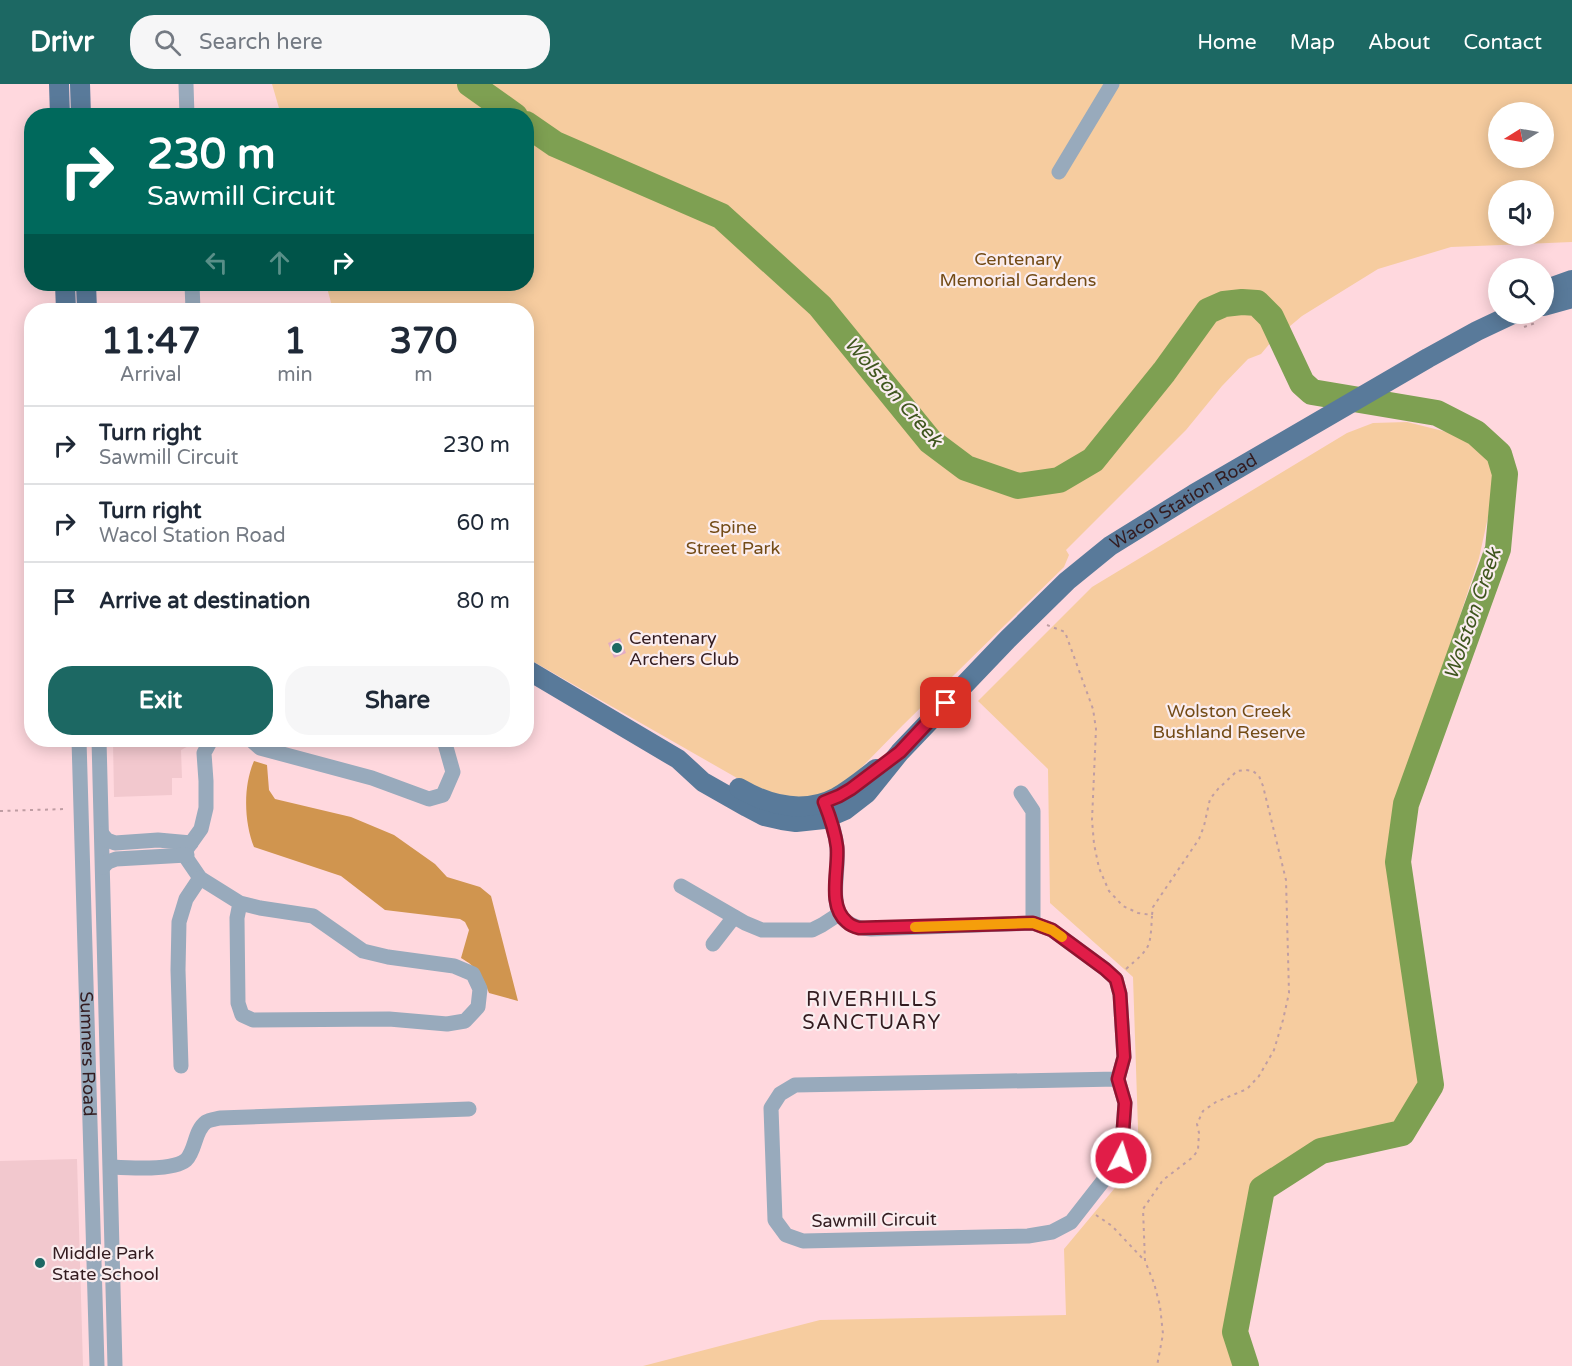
<!DOCTYPE html>
<style>
:root{--surface:#fff;--page:#f6f6f7;--text:#1f2937;--muted:#747a83;--line:#e0e1e3;--accent:#1c6863}
body{margin:0;font-family:"Varela Round",sans-serif;background:var(--page);color:var(--text);height:100vh;display:flex;flex-direction:column;font-size:22px;white-space:nowrap}
*{box-sizing:border-box;margin:0}
p{font-size:20px;color:var(--muted)}
.icon{flex:none;width:33px;height:33px;fill:none;stroke:currentColor;stroke-width:2;stroke-linecap:round;stroke-linejoin:round}
.map{position:relative;flex:1;overflow:hidden}
.panel{position:absolute;left:24px;top:219px;width:510px;height:444px;display:flex;flex-direction:column;background:var(--surface);border-radius:24px;box-shadow:0 3px 15px #0003}
.panel>*{flex:none}
.banner{position:absolute;left:24px;top:24px;width:510px;height:183px;border-radius:24px;box-shadow:0 3px 15px #0003;background:#00695c;color:#fff;overflow:hidden}
.needle{width:39px;rotate:259deg}
.fabs{position:absolute;left:1488px;top:18px;display:grid;gap:12px}
.fabs a{display:grid;place-items:center;width:66px;height:66px;border-radius:50%;background:var(--surface);box-shadow:0 3px 15px #0003;font-size:30px}
.pin{position:absolute;display:grid;place-items:center;width:51px;height:51px;color:#fff;margin:-26px;border-radius:12px;box-shadow:0 3px 9px #0006}
.me{position:absolute;width:66px;margin:-33px;rotate:5deg;stroke-linejoin:round;filter:drop-shadow(0 0 4px #0008)}
.turn{display:flex;align-items:center;gap:21px;height:126px;padding:0 24px;font-size:27px}
.turn .icon{width:78px;height:78px;stroke-width:2.5}
.turn b{display:block;font-size:42px;line-height:51px}
.lanes{display:flex;align-items:center;height:57px;padding:0 24px;background:#0003;justify-content:center;gap:30px;direction:ltr}
.lanes .off{opacity:.35}
.eta{display:flex;justify-content:space-evenly;align-items:center;height:102px;text-align:center}
.eta b{font-size:36px;font-weight:700;line-height:42px}
.action{display:flex;gap:12px;margin-top:auto;padding:12px 24px}
.action a{flex:1;height:69px;border-radius:24px;background:var(--accent);color:#fff;font-size:24px;font-weight:700;line-height:69px;text-align:center}
.action a+a{background:var(--page);color:var(--text)}
ul{padding:0;list-style:none}
li{display:flex;align-items:center;gap:18px;height:78px;padding:0 24px;border-top:2px solid var(--line)}
li div{flex:1}
li b{display:block;font-size:22px}
li em{font-style:normal}
header{display:flex;align-items:center;gap:36px;box-sizing:border-box;height:84px;padding:0 30px;background:var(--accent);color:#fff}
header strong{font-size:28px}
nav{display:flex;gap:33px;margin-inline-start:auto;font-size:21px}
.search{width:420px;height:54px;background:var(--page);display:flex;align-items:center;gap:15px;box-sizing:border-box;padding:0 21px;border-radius:24px;color:var(--muted);font-size:22px}
.map>svg:first-child{display:block}
</style>
<header>
<strong>Drivr</strong>
<div class="search"><svg class="icon" aria-label="search" viewBox="0 0 24 24"><circle cx="10" cy="10" r="6"/><path d="M15 15l6 6"/></svg>Search here</div>
<nav><a>Home</a><a>Map</a><a>About</a><a>Contact</a></nav>
</header>
<div class="map">
<svg width="1572" height="1282" viewBox="0 0 1572 1282">
<rect width="100%" height="100%" fill="#ffd8de"/>
<!-- built -->
<g fill="#f2c8ce">
<path d="M113,656H200L181,666L182,694H172V711L114,713Z"/>
<path d="M77,1075L83,1282H0V1077Z"/>
</g>
<!-- green -->
<g fill="#f6cc9f" fill-rule="evenodd">
<path d="M272,0H1572V158L1451,163L1378,185L1302,232L1271,258L1261,270L1248,275L1222,302L1186,346L1066,466L1069,471L1064,483L903,641L861,684L836,706L807,716L758,706L527,574L526,226H333L326,200H526V32L281,31ZM1498,28H1544V74H1498ZM1498,106H1544V152H1498Z"/>
<path d="M1407,338L1467,353L1487,372L1496,397L1479,474L1396,725L1390,785L1420,998L1396,1042L1316,1061L1251,1102L1227,1250L1238,1282H643L820,1236L1066,1231L1064,1165L1139,1075L1133,893L1050,819L1048,685L978,617L1092,503L1347,349L1373,339Z"/>
</g>
<!-- forest -->
<path fill="#d0954f" d="M254,677L267,681L269,706L275,715L351,733L394,751L435,780L447,793L480,803L491,812L518,917L489,909C483,892 477,883 461,874L469,846L465,838L460,835L385,826L341,792L254,763C244,738 243,702 254,677Z"/>
<g fill="none" stroke-linecap="round" stroke-linejoin="round">
<!-- river -->
<g stroke="#7ea052" stroke-width="26">
<path d="M470,0L515,32"/>
<path d="M526,40L555,60L721,132L820,222L930,357L966,384L1018,402L1059,396L1093,376L1164,288L1208,227L1224,220L1242,218L1257,219L1271,233L1302,299L1312,308L1437,329L1476,349L1499,370L1505,390L1498,465L1406,720L1398,778L1431,1001L1402,1049L1321,1067L1262,1105L1235,1248L1246,1282"/>
</g>
</g>
<!-- building -->
<path fill="#e2abc5" d="M620,554L626,569L614,574L608,559Z"/>
<g fill="none" stroke-linecap="round" stroke-linejoin="round">
<!-- path -->
<g stroke="#bf9da3" stroke-width="2" stroke-dasharray="3 4.5" stroke-linecap="butt">
<path d="M1524,243L1538,238"/>
<path d="M1047,541L1065,548L1093,625L1096,645L1092,736L1094,760L1099,784L1109,807L1123,822L1138,829L1152,831L1153,823L1199,755L1204,742L1210,715L1218,705L1237,687L1246,686L1253,687L1259,692L1263,702L1286,796L1289,909L1283,936L1274,966L1259,992L1247,1005L1216,1018L1203,1027L1197,1040L1199,1049L1198,1066L1193,1073L1163,1096L1143,1125L1145,1177L1154,1199L1160,1222L1163,1250L1157,1282"/>
<path d="M0,727L66,725"/>
<path d="M1126,885C1151,863 1150,865 1152,832"/>
<path d="M1096,1131L1112,1142L1144,1176"/>
</g>
<!-- minor -->
<g stroke="#98aabc" stroke-width="15">
<path d="M186,0L187,32"/>
<path d="M1059,88L1112,0"/>
<path d="M192,200L193,226"/>
<path id="s1" d="M79,656L97,1282"/>
<path d="M99,656L115,1282"/>
<path d="M211,656L204,669L206,697V724L201,745L186,766L187,775L200,794L240,819L260,824L313,832L363,867L388,873L454,882L473,890L480,905L478,923L465,937L447,940L389,935L253,936L242,931L238,919L237,834L240,819"/>
<path d="M251,656L260,664L372,694L429,715L443,711L453,688L444,656"/>
<path d="M1021,709L1033,727V839"/>
<path d="M826,723C831,736 836,750 837,764C840,797 820,843 871,845L1033,839L1052,846L1105,885L1116,895L1120,910L1124,973L1118,995L1125,1019L1121,1074L1071,1138L1052,1148L1028,1152L803,1157L786,1151L775,1136L771,1024L780,1010L795,1001L1118,995"/>
<path d="M102,750L107,756L115,759L158,756L191,759"/>
<path d="M103,783L108,778L116,775L187,771"/>
<path d="M681,802L745,839L762,846H812L822,841L839,830"/>
<path d="M713,860L734,833"/>
<path d="M181,982L178,886L179,838L186,815L200,794"/>
<path d="M111,1083C128,1084 173,1087 186,1076C196,1066 194,1047 206,1038C209,1036 216,1035 220,1034L469,1025"/>
</g>
<!-- major -->
<g stroke="#597a9a" stroke-width="20">
<path d="M59,0L60,32"/>
<path d="M80,0L81,32"/>
<path d="M65,200L66,226"/>
<path d="M86,200L87,226"/>
<path d="M1544,206L1572,196"/>
<path d="M1544,222L1572,214"/>
<path id="s2" d="M526,585L678,675L703,698L747,723L764,732L782,736L796,738L824,735L845,726L867,709L900,668L1008,555L1067,497L1110,462L1194,410L1428,274L1477,247L1513,230"/>
<path d="M739,704C770,722 805,730 837,713C851,705 863,695 876,685"/>
</g>
</g>
<g fill="none" stroke-linecap="round" stroke-linejoin="round">
<!-- route casing -->
<g stroke="#92132f" stroke-width="15">
<path id="route" d="M946,619L900,668L851,705L839,712L824,718C830,733 835,747 837,763C839,786 827,822 847,838C850,841 855,843 859,844L1033,839L1052,846L1105,885L1116,895L1120,910L1124,973L1118,995L1125,1019L1121,1074"/>
</g>
<!-- route -->
<use href="#route" stroke="#e11d48" stroke-width="10"/>
<!-- slow -->
<path stroke="#f59e0b" stroke-width="10" d="M915,843L1033,839L1052,846L1062,853"/>
</g>
<!-- markers -->
<g fill="#1c6863" stroke="#faedef" stroke-width="2">
<circle cx="617" cy="564" r="6"/>
<circle cx="40" cy="1179" r="6"/>
</g>
<g text-anchor="middle" dominant-baseline="central" stroke-width="4.5" stroke-linejoin="round" paint-order="stroke">
<!-- park labels -->
<g font-size="18" fill="#734b16" stroke="#faedef">
<text x="1018" y="175">Centenary<tspan x="1018" dy="21">Memorial Gardens</tspan></text>
<text x="733" y="443">Spine<tspan x="733" dy="21">Street Park</tspan></text>
<text x="1229" y="627">Wolston Creek<tspan x="1229" dy="21">Bushland Reserve</tspan></text>
</g>
<!-- street labels -->
<g font-size="18" fill="#331c20" stroke="#faedef">
<text stroke="none"><textPath href="#s2" startOffset="825">Wacol Station Road</textPath></text>
<text stroke="none"><textPath href="#s1" startOffset="314">Sumners Road</textPath></text>
<text transform="translate(874 1136) rotate(-1)">Sawmill Circuit</text>
</g>
<!-- poi labels -->
<g font-size="18" fill="#331c20" stroke="#faedef" text-anchor="start">
<text x="629" y="554">Centenary<tspan x="629" dy="21">Archers Club</tspan></text>
<text x="52" y="1169">Middle Park<tspan x="52" dy="21">State School</tspan></text>
</g>
<!-- water labels -->
<g font-size="20" font-style="italic" fill="#3f561e" stroke="#faedef">
<text transform="translate(893 308) rotate(49)">Wolston Creek</text>
<text transform="translate(1473 530) rotate(-71)">Wolston Creek</text>
</g>
<!-- neighbourhood labels -->
<g font-size="20" letter-spacing="1.5" fill="#331c20" stroke="#faedef">
<text x="872" y="916">RIVERHILLS<tspan x="872" dy="23">SANCTUARY</tspan></text>
</g>
</g>
</svg>
<div class="fabs">
<a><svg class="needle" viewBox="-14 -14 28 28"><path d="M0-13l5 13h-10z" fill="#e53935"/><path d="M0 13l5-13h-10z" fill="#747a83"/></svg></a>
<a><svg class="icon" aria-label="sound" viewBox="0 0 24 24"><path d="M4 9h4l5-4v14l-5-4H4zM17 9q2 3 0 6"/></svg></a>
<a><svg class="icon" aria-label="search" viewBox="0 0 24 24"><circle cx="10" cy="10" r="6"/><path d="M15 15l6 6"/></svg></a>
</div>
<div class="pin" style="left:946px;top:619px;background:#d93025"><svg class="icon" aria-label="arrive" viewBox="0 0 24 24"><path d="M6 21V4h12l-3 4 3 4H6"/></svg></div>
<svg class="me" style="left:1121px;top:1074px" viewBox="-20 -20 40 40"><circle r="17" fill="#e11d48" stroke="#fff" stroke-width="3"/><path d="M0-11L8 9 0 5-8 9z" fill="#fff"/></svg>
<div class="banner">
<div class="turn"><svg class="icon" aria-label="right" viewBox="0 0 24 24"><path d="M7 20v-9h11M14 6l5 5-5 5"/></svg><div><b>230 m</b>Sawmill Circuit</div></div>
<div class="lanes"><svg class="icon off" aria-label="left" viewBox="0 0 24 24"><path d="M17 20v-9H6M10 6l-5 5 5 5"/></svg><svg class="icon off" aria-label="ahead" viewBox="0 0 24 24"><path d="M12 20V5M6 11l6-6 6 6"/></svg><svg class="icon" aria-label="right" viewBox="0 0 24 24"><path d="M7 20v-9h11M14 6l5 5-5 5"/></svg></div>
</div>
<section class="panel">
<div class="eta">
<div><b>11:47</b><p>Arrival</p></div>
<div><b>1</b><p>min</p></div>
<div><b>370</b><p>m</p></div>
</div>
<ul>
<li><svg class="icon" aria-label="right" viewBox="0 0 24 24"><path d="M7 20v-9h11M14 6l5 5-5 5"/></svg><div><b>Turn right</b><p>Sawmill Circuit</p></div><em>230 m</em></li>
<li><svg class="icon" aria-label="right" viewBox="0 0 24 24"><path d="M7 20v-9h11M14 6l5 5-5 5"/></svg><div><b>Turn right</b><p>Wacol Station Road</p></div><em>60 m</em></li>
<li><svg class="icon" aria-label="arrive" viewBox="0 0 24 24"><path d="M6 21V4h12l-3 4 3 4H6"/></svg><div><b>Arrive at destination</b></div><em>80 m</em></li>
</ul>
<div class="action"><a>Exit</a><a>Share</a></div>
</section>
</div>
